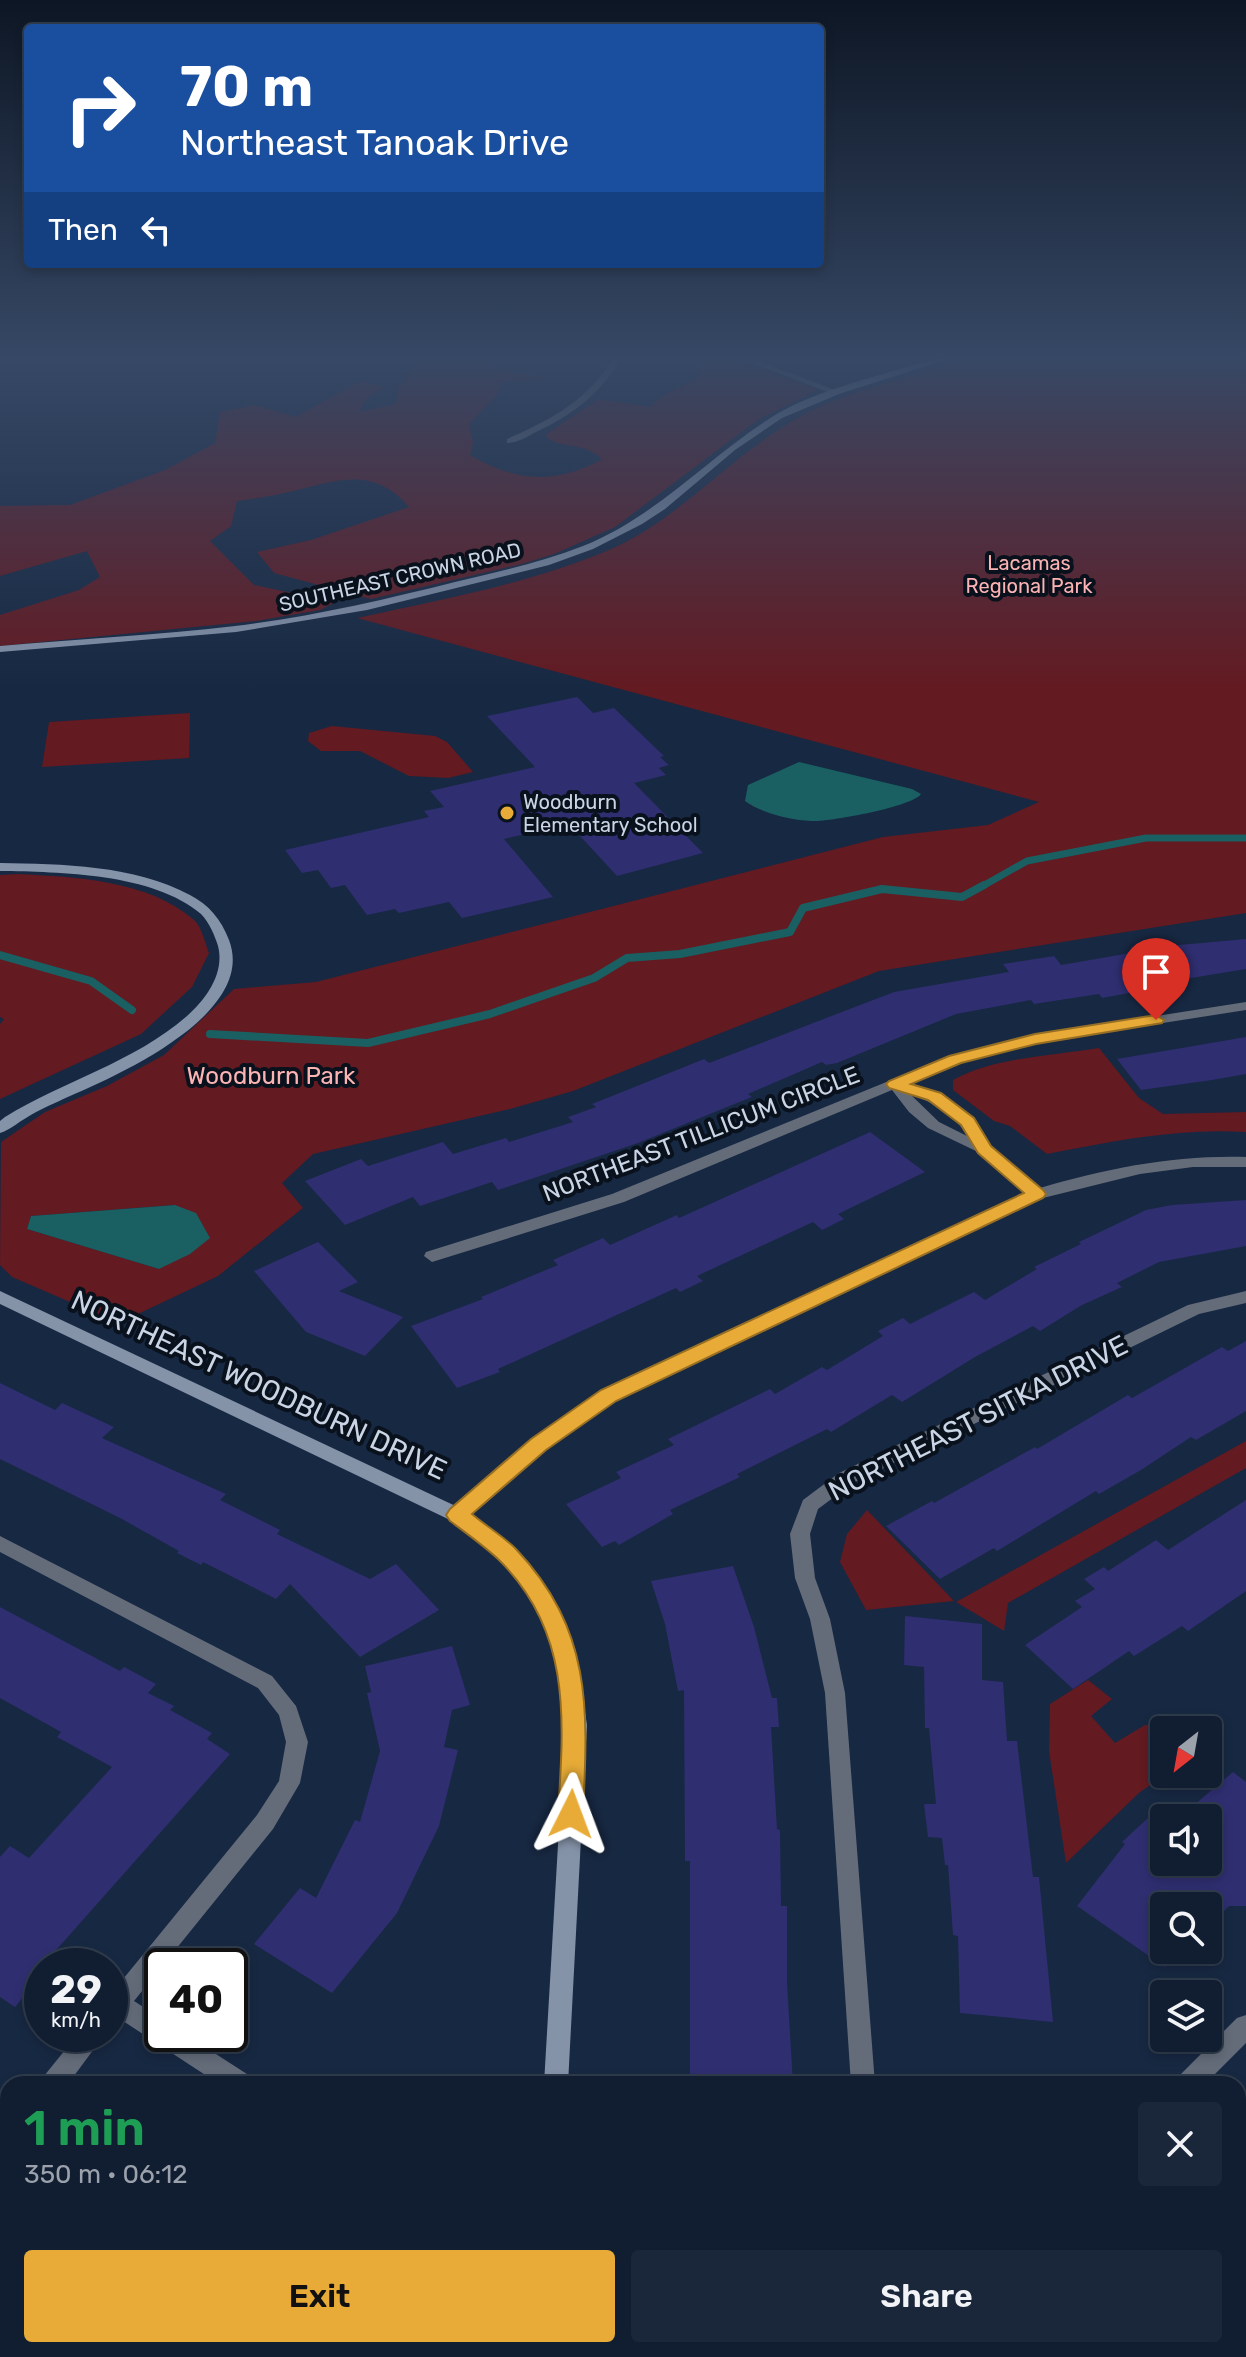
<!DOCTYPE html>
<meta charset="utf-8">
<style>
:root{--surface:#111e32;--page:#1a273a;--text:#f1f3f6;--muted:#9ca2ac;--line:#303c4d;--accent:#e8ab37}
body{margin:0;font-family:Rubik,sans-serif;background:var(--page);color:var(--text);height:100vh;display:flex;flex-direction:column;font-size:30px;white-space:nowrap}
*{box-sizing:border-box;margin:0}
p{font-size:26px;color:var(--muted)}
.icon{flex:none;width:44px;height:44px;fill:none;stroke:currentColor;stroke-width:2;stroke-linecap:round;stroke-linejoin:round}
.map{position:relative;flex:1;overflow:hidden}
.details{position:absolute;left:0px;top:2076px;width:1246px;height:282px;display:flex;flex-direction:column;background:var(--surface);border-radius:24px 24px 0 0;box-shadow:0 4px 12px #0003,0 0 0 2px var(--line)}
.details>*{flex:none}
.banner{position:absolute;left:24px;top:24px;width:800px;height:244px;border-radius:8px;box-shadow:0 4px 12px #0003,0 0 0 2px var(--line);background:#1a4fa0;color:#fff;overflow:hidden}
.needle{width:52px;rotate:211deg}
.controls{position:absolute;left:1150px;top:1716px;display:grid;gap:16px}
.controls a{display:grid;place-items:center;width:72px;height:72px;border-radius:8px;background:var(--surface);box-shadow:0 4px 12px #0003,0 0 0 2px var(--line);font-size:40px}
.speed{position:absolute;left:24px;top:1948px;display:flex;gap:16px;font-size:40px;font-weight:700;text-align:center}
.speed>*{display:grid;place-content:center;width:104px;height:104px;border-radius:50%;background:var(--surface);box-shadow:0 4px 12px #0003,0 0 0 2px var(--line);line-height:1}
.speed small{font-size:20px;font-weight:400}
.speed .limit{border:4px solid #111;border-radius:12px;background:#fff;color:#111}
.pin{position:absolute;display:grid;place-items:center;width:68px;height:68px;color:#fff;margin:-82px -34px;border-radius:50% 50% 50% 0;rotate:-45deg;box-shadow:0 0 8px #0007}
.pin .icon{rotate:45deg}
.me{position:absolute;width:88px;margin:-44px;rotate:3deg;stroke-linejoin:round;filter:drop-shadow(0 0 6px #0008)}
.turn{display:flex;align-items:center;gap:28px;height:168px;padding:0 24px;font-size:36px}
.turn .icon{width:104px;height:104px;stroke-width:2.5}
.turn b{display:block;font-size:56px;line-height:68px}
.then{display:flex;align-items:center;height:76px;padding:0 24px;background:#0003;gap:16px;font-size:30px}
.round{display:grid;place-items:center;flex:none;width:84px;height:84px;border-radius:8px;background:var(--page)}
.summary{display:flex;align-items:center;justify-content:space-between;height:136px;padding:0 24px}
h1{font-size:48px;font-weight:600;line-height:60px;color:#1e9e55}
.cta{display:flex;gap:16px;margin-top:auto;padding:16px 24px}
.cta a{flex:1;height:92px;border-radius:8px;background:var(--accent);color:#111;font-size:32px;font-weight:600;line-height:92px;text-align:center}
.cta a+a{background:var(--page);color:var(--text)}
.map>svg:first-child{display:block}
</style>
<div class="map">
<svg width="1246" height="2357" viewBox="0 0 1246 2357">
<rect width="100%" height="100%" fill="#172842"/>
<!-- green -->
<g fill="#631a21" fill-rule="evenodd">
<path d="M420,358H487L484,362L499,370L551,378L501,382L497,395L469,424L473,443L470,455C516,482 556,485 602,459C582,440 557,450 545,435L599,399L650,407L664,395L699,377L702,358H725L819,389L759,419L615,527L554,554L518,565L371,599L274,573L257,552L311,540L409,507C374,466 338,480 293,491C275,496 256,498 237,501L231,526L210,541L254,585L336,602L320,610L256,621L0,646V615L79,590L100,577L87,551L0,576V506L70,505L165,470L215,443L220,412L255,405L296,417L360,381L384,387L366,399L359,412L396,404L398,387Z"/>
<path d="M976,358H1246V913L879,971L573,1091L510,1109L313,1154L282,1183L303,1208L218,1276L119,1323L12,1277L0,1265L1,1142L45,1112L107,1086L164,1055L234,989L316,982L883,837L988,825L1039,802L357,618C441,599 529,584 609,550C681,519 730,455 798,418C851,388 918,376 976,358ZM175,1205L159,1269L27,1229L31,1216Z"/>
<path d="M190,713L189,758L42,767L49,722Z"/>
<path d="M332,726L435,736L447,742L473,772L448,778L409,776L360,751H321L308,741L309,733Z"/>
<path d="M18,874C75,877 149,880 194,920C202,927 205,943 209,953L192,987L141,1034L0,1099V1024L4,1019L0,1017V875Z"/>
<path d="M1099,1048L1139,1098L1163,1114L1246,1112V1132C1178,1128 1113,1141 1047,1154L1010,1126L994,1121L953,1090V1080C995,1057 1051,1056 1099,1048Z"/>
<path d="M1246,1441V1468L1008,1603L1004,1631L956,1602Z"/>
<path d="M867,1510L954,1601L866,1610L840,1562L847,1534Z"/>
<path d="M1088,1680L1112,1699L1091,1716L1115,1743L1145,1725L1206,1730H1164V1774H1167L1140,1792L1066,1863L1049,1751L1050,1704Z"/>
<path d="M221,2350H485V2357H223Z"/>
<path d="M1157,2350H1233L1244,2357H1159Z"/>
</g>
<!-- water -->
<g fill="#1a5f62">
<path d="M799,762L912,789L921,794C912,807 829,822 811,821C790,820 761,813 745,801L748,785Z"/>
<path d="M175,1205L196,1213L210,1238L190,1254L159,1269L27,1229L31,1216Z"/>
</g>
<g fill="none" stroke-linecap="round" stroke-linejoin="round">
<!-- stream-far1 -->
<path stroke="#1a5f62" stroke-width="7" d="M981,887L1027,861L1146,838H1246"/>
<!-- stream -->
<g stroke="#1a5f62" stroke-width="8">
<path d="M0,955L91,981L132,1010"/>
<path d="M210,1034L368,1043L490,1014L594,978L627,958L680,954L790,932L803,908L882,889L962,897L984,885"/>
</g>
</g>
<!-- building -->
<g fill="#2f2e70" fill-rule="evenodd">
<path d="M577,697L593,713L614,708L664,756L660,757L669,765L659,768L666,775L634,783L703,853L617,876L569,824L504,839L553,897L462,918L449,902L399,913L395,909L367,915L345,885L331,888L318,870L302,873L285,850L429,817L424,811L444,807L430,791L535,767L487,716Z"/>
<path d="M1246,939V969L1136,987L1140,991L1102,998L1099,994L1034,1004L1031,1000L956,1014L837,1063L826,1065L822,1062L748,1094L752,1097L638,1143L498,1190L492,1182L420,1206L413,1197L345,1225L305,1181L361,1159L368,1166L443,1142L453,1154L506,1138L509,1142L573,1122L568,1117L596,1107L592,1104L642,1084L704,1059L709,1063L894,992L1009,972L1003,964L1054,956L1061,965L1148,950L1146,948Z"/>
<path d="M1246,1037V1074L1212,1080L1141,1090L1117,1059Z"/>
<path d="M870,1132L925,1172L838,1214L844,1219L822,1230L813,1222L697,1276L703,1281L680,1292L676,1288L498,1369L500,1372L457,1388L411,1326L483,1299L481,1297L558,1265L553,1260L603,1238L610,1245L677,1215L679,1218Z"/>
<path d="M1246,1200V1246L1159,1262L1117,1283L1122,1287L1082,1305L1040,1331L1033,1326L975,1357L902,1402L892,1395L831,1432L827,1429L737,1474L740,1477L670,1510L673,1514L619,1545L615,1541L602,1547L566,1504L621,1478L616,1472L674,1445L668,1439L770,1389L775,1394L822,1367L827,1370L883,1336L878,1331L903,1318L910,1324L974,1292L985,1300L1037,1269L1034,1267L1081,1244L1079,1242L1146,1210L1172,1205Z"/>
<path d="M318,1242L358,1282L339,1291L403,1317L365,1356L306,1332L254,1271Z"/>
<path d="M1246,1341V1411L1196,1440L1191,1437L1141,1470L1099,1494L1096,1491L997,1551L994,1548L940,1579L886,1526L932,1501L934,1503L1035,1447L1037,1449L1128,1395L1132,1398L1222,1347L1228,1351Z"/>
<path d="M0,1383L55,1410L62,1403L114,1427L102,1438L226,1494L220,1500L280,1530L277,1534L370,1579L396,1564L439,1610L360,1657L290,1584L276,1599L203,1562L201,1565L177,1553L179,1551L120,1518L0,1459Z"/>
<path d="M1246,1500V1591L1188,1631L1182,1626L1134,1656L1129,1651L1073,1689L1025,1645L1082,1607L1075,1601L1095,1589L1084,1579L1104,1567L1108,1571L1156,1540L1168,1550Z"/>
<path d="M733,1566L754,1627L772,1698H777L779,1727H771L777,1829L780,1830L781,1906H787V1982L793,2084H690V1861H685L684,1690L678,1691L665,1624L651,1581Z"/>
<path d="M0,1607L120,1671L124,1667L156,1684L148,1693L174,1706L170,1710L212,1733L207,1739L230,1754L42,1966V1975L15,2007L0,1997V1857L10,1846L29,1858L112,1767L57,1737L61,1732L0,1698Z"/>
<path d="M905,1616L982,1624V1680L1003,1682L1007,1741H1017L1033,1877H1039L1053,2022L960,2013L958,1936L953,1935L948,1865H945L942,1838L928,1837L924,1804H936L929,1728H925L924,1667L904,1665Z"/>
<path d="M452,1646L470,1705L452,1710L444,1747L458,1750L439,1826L397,1913L332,1993L254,1944L300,1888L316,1898L355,1820L360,1822L380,1751L367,1693L371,1692L365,1666Z"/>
<path d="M1233,1772L1246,1782V1906H1229L1216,1919L1208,1912V1906H1164V1950H1178L1165,1967L1077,1906L1125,1844L1122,1842L1163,1804L1180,1817ZM1164,1818H1208V1862H1164Z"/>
</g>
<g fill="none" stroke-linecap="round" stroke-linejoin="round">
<!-- street -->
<g fill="#646c7a" fill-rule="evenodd">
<path d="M613,358H621C601,394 572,415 536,432C527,437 517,443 507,443V439C550,420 589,400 613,358Z"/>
<path d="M738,358H750L840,392L833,394Z"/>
<path d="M1246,1002V1010L1035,1043L960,1062L909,1084L940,1094L972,1119L990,1146L1040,1188C1108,1168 1175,1155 1246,1157V1167H1193L1140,1174L1043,1198L615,1400L545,1449L464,1520L457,1522L450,1520L447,1515L450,1510L531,1439L603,1390L1026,1193L978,1152L928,1128L909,1112L892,1090L624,1202L432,1262L424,1256L426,1252L612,1194L950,1056L1035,1035ZM910,1094C934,1102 955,1116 969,1137L939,1122Z"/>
<path d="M1246,1291V1303L1199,1314L853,1483L818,1509L810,1534L815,1578L830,1619L845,1693L875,2084H851L825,1693L810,1619L795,1578L790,1534L803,1500L839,1473L1188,1305Z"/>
<path d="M0,1536L272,1676L296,1706L308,1742L300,1783L273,1829L134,2001L162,2019V2034H185L250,2076L253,2084H219L120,2019L110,2024V1995L257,1815L279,1781L286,1742L279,1715L258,1688L0,1552Z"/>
<path d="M1246,2015V2043L1205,2084H1176L1179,2076L1237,2018Z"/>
<path d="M78,2034H105L68,2084H41L44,2076Z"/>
<path d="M8,2125V2157L0,2161V2129Z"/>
<rect x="868" y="2350" width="28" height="7"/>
</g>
<!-- secondary -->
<g fill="#8593a9" fill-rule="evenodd">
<path d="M938,358H951L839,394L782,418L735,450L665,509L642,524L593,549L549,565L367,610L236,632L0,652V646C78,639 157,635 235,626C310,617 383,600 455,582C498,572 542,562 583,546C656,517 707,458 772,417C814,390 889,373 938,358Z"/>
<path d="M0,863C62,864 134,865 190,895C209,905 221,919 229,940C257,1013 121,1074 70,1096C55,1103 40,1109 26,1118C17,1123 10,1130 0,1133V1121L5,1117C65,1080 133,1063 187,1016C206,999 225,973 218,946C215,936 209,922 201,914C153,873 60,872 0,871Z"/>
<path d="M0,1291L464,1510L514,1549L548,1591L575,1648L587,1725L568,2084H544L565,1725L555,1648L533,1602L500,1559L450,1520L0,1304Z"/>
<rect x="537" y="2350" width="28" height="7"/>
</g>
</g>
<!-- sky -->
<linearGradient id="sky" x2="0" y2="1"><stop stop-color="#0d1624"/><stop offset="0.52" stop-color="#364865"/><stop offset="1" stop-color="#364865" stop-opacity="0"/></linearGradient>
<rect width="1246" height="688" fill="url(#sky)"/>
<!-- route -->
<path fill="#e8ab37" stroke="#976f24" stroke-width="2" d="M1156,1015L1164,1020L1162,1023L1036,1044L961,1063L911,1084L941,1093L974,1118L991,1146L1043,1190L1046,1194L1043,1198L616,1401L546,1450L472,1514C486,1526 503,1536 516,1549C593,1631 588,1710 583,1814L580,1822L571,1825L562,1822L558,1814C564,1720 572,1631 498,1559C483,1545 466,1533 450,1521L446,1515L450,1509L531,1439L601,1390L1024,1193L978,1153L961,1125L928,1100L889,1088L886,1084L889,1081L949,1056L1035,1034Z"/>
<!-- markers -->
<circle fill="#e8ab37" stroke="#09111c" stroke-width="3" cx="507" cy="813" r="8"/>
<g text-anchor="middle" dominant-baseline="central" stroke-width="8" stroke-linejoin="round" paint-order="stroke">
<!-- far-park labels -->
<g font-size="20" fill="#fcb3b3" stroke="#09111c">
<text x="1029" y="563">Lacamas<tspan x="1029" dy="23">Regional Park</tspan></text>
</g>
<!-- far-street labels -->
<g font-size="20" fill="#c9d4e5" stroke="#09111c">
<text transform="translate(400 577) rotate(-13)">SOUTHEAST CROWN ROAD</text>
</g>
<!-- far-poi labels -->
<g font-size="20" fill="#c9d4e5" stroke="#09111c" text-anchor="start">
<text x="523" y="802">Woodburn<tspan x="523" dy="23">Elementary School</tspan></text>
</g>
<!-- park labels -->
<g font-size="24" fill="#fcb3b3" stroke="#09111c">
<text x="271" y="1076">Woodburn Park</text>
</g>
<!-- street labels -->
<g font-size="24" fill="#c9d4e5" stroke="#09111c">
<text transform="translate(701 1134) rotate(-21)">NORTHEAST TILLICUM CIRCLE</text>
</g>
<!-- near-street labels -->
<g font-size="28" fill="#c9d4e5" stroke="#09111c">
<text transform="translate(259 1385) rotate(25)">NORTHEAST WOODBURN DRIVE</text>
<text transform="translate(978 1418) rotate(-27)">NORTHEAST SITKA DRIVE</text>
</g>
</g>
</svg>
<div class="controls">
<a><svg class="needle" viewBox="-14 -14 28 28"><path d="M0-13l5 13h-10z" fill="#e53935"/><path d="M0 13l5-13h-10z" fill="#9ca2ac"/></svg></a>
<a><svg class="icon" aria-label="sound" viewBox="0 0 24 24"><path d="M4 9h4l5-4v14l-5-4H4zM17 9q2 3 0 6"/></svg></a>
<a><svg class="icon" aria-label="search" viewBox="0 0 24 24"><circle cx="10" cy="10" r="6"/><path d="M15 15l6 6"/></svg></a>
<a><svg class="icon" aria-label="layers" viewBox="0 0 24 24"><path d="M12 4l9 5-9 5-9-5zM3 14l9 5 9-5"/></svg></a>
</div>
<div class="speed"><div>29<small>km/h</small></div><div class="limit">40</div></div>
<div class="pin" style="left:1156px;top:1020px;background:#d93025"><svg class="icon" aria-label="arrive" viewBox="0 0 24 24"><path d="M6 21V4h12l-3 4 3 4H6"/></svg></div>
<svg class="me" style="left:571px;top:1814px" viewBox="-20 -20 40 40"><path d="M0-17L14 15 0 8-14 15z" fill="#e8ab37" stroke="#fff" stroke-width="4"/></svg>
<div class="banner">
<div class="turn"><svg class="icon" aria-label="right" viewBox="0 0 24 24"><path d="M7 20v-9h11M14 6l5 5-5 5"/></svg><div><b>70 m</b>Northeast Tanoak Drive</div></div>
<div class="then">Then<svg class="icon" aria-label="left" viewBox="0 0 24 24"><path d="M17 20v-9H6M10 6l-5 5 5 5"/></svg></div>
</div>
<section class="details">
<div class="summary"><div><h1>1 min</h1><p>350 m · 06:12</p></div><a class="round"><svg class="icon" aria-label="close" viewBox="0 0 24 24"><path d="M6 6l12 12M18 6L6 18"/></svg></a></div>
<div class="cta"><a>Exit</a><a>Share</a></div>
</section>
</div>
